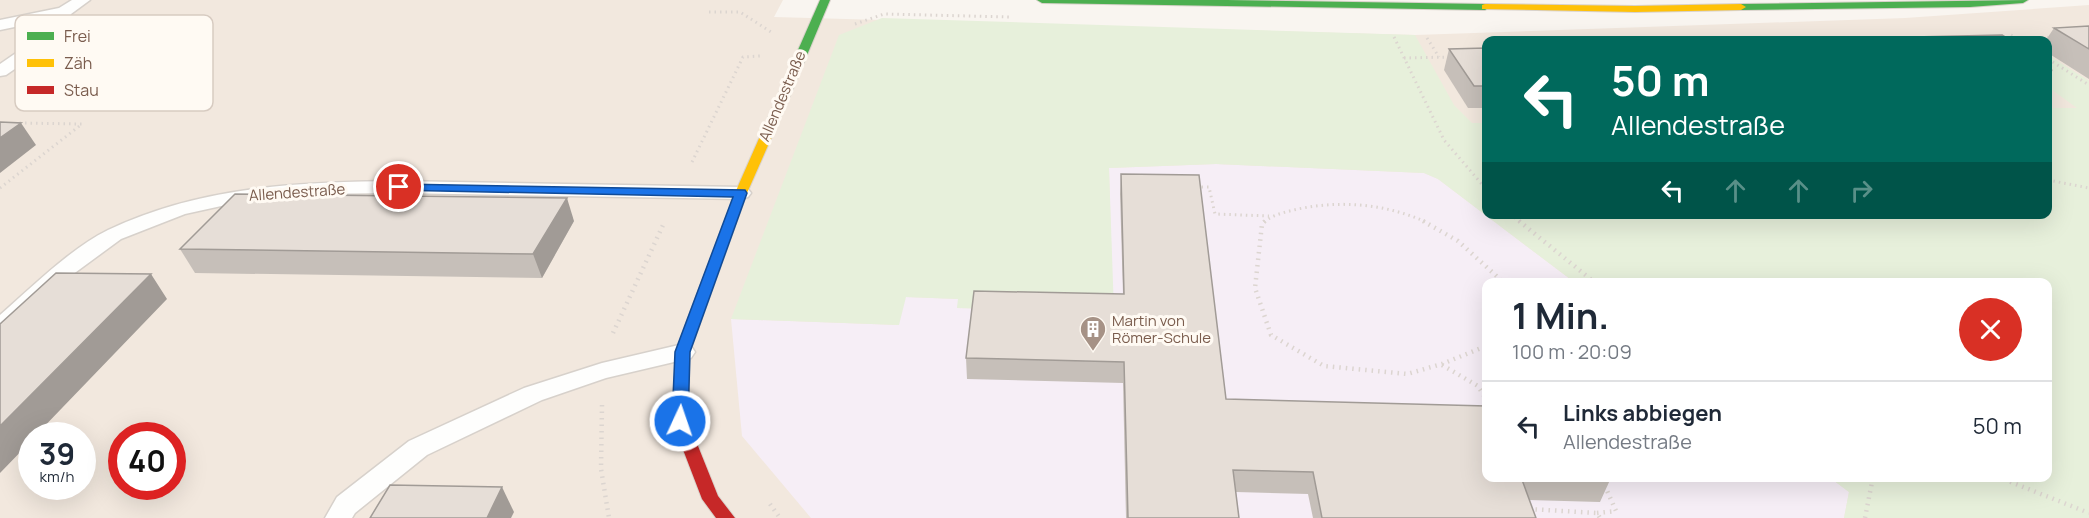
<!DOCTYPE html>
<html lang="de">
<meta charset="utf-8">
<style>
:root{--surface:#fff;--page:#f2f2f3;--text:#1f2937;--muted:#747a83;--line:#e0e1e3}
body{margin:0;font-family:Manrope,sans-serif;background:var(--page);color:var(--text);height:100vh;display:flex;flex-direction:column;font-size:22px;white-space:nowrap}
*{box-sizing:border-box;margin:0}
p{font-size:20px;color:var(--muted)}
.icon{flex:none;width:33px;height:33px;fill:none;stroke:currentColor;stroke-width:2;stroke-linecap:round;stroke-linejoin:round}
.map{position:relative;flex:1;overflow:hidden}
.sheet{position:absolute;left:1482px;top:278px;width:570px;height:204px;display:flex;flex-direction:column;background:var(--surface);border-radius:12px;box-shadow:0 6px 24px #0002}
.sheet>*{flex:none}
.hud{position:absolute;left:1482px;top:36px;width:570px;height:183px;border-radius:12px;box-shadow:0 6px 24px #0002;background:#00695c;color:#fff;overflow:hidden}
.speed{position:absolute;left:18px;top:422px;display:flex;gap:12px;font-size:30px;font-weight:700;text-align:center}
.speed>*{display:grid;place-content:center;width:78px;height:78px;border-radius:50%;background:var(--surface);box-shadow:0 6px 24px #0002;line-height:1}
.speed small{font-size:15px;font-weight:400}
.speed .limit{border:9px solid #d22;background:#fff;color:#111}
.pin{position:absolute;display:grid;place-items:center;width:51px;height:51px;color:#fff;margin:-26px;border:3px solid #fff;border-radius:50%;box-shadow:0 2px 6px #0007}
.me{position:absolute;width:66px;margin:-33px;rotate:3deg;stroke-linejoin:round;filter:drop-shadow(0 0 4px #0008)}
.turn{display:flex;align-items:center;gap:21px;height:126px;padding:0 30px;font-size:27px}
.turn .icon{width:78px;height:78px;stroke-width:2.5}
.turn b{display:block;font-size:42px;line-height:51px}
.lanes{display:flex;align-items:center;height:57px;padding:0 30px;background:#0003;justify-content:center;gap:30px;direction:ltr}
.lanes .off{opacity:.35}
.round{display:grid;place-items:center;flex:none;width:63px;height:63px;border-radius:32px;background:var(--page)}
.head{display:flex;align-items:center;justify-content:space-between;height:102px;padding:0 30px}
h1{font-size:36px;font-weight:700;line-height:45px}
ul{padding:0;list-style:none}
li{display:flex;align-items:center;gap:18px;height:90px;padding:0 30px;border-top:2px solid var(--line)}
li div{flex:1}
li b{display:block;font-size:22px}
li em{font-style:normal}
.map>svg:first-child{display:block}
</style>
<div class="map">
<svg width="2089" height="518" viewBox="0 0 2089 518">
<rect width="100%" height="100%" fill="#f9f5f0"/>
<!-- residential -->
<path fill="#f2e8de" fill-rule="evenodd" d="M0,0H783L774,17L1415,35L1905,18L2089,5V518H0ZM1486,40H2048V214H1486ZM1486,282H2048V477H1486ZM32,435H82V486H32ZM122,435H172V486H122Z"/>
<!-- education -->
<path fill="#f6eef6" d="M1216,164L1424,173L1438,179L1574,282H1486V477H1829L1849,492L1844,518H811L742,436L731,319L898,325L905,297L959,299L957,308L1113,312L1109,168Z"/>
<!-- green -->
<path fill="#e7f0db" d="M882,18L1415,35L1454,105L1472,123H1486V214H2048V108H2077L2048,87V55L2089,81V518H1844L1849,492L1829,477H2048V282H1574L1438,179L1424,173L1216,164L1109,168L1114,312L957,308L958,299L906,297L899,325L731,319L839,35Z"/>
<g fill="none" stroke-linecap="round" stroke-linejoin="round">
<!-- lane casing -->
<g stroke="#d7d1cb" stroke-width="3">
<g id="lane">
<path d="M72,0H90L71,14L61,37L6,75L0,76V64L48,31L53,19L0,30V20L59,8Z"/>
<path d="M399,181L741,187L748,189L751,193L748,197L741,199L399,193L306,194L244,201L185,214L121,239L72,275L8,332L0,335V315C31,288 71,248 108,230C200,186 299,182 399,181Z"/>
<path d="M683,344L691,346L695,352L691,358L606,378L542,400L427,455L355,513L352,518H325L337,497L409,441L524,388L602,363Z"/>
</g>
</g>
<!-- fast casing -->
<g stroke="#d9d2cb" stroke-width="2">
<g id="fast">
<path d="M820,0H830L792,91L786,94L782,93L780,91Z"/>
<path d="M1037,0H1227L1485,4L1490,7L1485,10L1042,3Z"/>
<path d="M2028,0L2023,3L1970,7L1741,10L1736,7L1741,4Z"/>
</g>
</g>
<!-- slow casing -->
<g stroke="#d9d2cb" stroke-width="2">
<g id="slow">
<path d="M1485,4L1635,6L1741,4L1746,7L1741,10L1635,12L1482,9V5Z"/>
<path d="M786,88L792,91L747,193L700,324L693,329L688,327L686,324L735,193L780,91Z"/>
</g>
</g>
<!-- jam casing -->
<g stroke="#d9d2cb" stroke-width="2">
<path id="jam" d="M693,319L700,324L690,352L688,421L718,496L735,518H716L702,499L672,421L676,352L686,324Z"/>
</g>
<!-- path-far1 -->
<g stroke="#dcd5d0" stroke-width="3" stroke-dasharray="1.5 4" stroke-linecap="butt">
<path d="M709,12H740L771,32"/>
<path d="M855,24L884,14L1011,17"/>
<path d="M2011,35L2019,40"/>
<path d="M1394,37L1444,140L1486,189"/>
<path d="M1427,38L1439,57"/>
<path d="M2031,40L2051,37"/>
<path d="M1404,58L1450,57"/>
<path d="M2048,59L2089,85"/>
<path d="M692,162L743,57L760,56"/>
<path d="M2048,180L2089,188"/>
<path d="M1196,187H1209L1215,214L1269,216"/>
<path d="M0,188L82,124L19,123"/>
<path d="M1510,214L1520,222"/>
<path d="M1264,222C1274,214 1286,212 1298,209C1342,200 1386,204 1426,222"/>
</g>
<!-- path -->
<g stroke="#dcd5d0" stroke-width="4.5" stroke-dasharray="1.5 5" stroke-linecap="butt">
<path d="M1265,221L1262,224L1255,288L1271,335L1324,366L1407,374L1442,364L1486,346"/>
<path d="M1423,221L1458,241L1503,282"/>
<path d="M1519,221L1594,282"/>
<path d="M613,333L664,223"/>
<path d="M1442,365L1478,386L1486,399"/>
<path d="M602,405L601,469L609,518"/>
<path d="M1998,477L2089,513"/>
<path d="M770,504L780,518"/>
<path d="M1529,509L1597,513L1600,518"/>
<path d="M1597,513L1616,511L1601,477"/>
<path d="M1865,518L1873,477"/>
</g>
<!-- lane -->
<use href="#lane" fill="#fefefd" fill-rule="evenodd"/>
<!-- fast -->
<use href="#fast" fill="#4caf50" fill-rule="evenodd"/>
<!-- slow -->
<use href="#slow" fill="#ffc107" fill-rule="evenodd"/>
<!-- jam -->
<use href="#jam" fill="#c62828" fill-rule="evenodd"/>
</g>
<!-- wall -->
<g fill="#c6bfb9">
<path d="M2089,26V79L2048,53V40H2046L2054,28Z"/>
<path d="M1486,48V108H1468L1444,70L1449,49Z"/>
<path d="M2048,66L2053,70L2048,78Z"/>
<path d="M1121,174L1226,399L1609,477L1610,480L1600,502L1529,500L1536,518H1313L1308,494L1236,492L1239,518H1126L1123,383L967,379L966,358L1123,294L1120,194Z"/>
<path d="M574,221L542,278L195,273L180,249Z"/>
</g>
<!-- shaded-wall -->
<g fill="#a19b96">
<path d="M21,123L36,145L0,173V138Z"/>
<path d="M567,198L574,221L542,278L533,254Z"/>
<path d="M151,274L167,299L36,435H32V440L0,473V426Z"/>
<path d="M502,487L514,512L511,518H487Z"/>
</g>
<!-- building -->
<g fill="#e6ded7" stroke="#a19b96" stroke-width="1.5">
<path d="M2089,26V49L2054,28Z"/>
<path d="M2002,35L2010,40H1775Z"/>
<path d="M1486,48V86H1474L1449,49Z"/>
<path d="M0,122L21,123L0,138Z"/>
<path d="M1121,174L1199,175L1226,399L1486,406V477H1609L1610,480L1521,477L1536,518H1322L1313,472L1233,470L1239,518H1128L1124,362L966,358L974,291L1124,294Z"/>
<path d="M235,194L567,198L533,254L180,249Z"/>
<path d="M56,273L151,274L0,426V324Z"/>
<path d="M390,485L502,487L487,518H370Z"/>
</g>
<!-- route -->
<path fill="#1a73e8" stroke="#114b97" stroke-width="1.5" d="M399,184L745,190L747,193L690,352L688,421L685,425H674L672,421L675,352L733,197L394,190L392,187Z"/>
<!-- icons -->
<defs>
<g id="building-pin" transform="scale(1.35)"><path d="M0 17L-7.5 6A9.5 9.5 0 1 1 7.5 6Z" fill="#a69286" stroke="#fffaf3"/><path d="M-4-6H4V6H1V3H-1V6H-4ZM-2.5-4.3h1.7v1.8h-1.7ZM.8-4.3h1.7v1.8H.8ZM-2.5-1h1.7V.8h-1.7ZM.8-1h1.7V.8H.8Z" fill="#fff"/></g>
</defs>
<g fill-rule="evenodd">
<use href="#building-pin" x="1093" y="329"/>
</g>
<g text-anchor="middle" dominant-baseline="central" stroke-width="6" stroke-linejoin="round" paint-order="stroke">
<!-- street labels -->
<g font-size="15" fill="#7a5c4d" stroke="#fffaf3">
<text transform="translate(782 96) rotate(-67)">Allendestraße</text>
<text transform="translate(297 192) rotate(-4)">Allendestraße</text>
</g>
<!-- poi labels -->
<g font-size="15" fill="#7a5c4d" stroke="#fffaf3" text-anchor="start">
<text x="1112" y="320">Martin von<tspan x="1112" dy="17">Römer-Schule</tspan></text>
</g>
</g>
<!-- legend -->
<rect x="15" y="15" width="198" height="96" rx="9" fill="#fffaf3" stroke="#d7cbc1" stroke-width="1.5"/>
<rect x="27" y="32" width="27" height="8" fill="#4caf50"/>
<rect x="27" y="59" width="27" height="8" fill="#ffc107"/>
<rect x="27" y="86" width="27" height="8" fill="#c62828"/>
<g font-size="16" fill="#7a5c4d">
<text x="64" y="42">Frei</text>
<text x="64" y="69">Zäh</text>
<text x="64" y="96">Stau</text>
</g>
</svg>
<div class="speed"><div>39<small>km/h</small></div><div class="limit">40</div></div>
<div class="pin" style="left:399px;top:187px;background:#d93025"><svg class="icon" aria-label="arrive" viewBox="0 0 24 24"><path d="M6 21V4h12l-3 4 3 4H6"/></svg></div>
<svg class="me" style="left:680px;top:421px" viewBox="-20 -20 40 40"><circle r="17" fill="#1a73e8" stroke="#fff" stroke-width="3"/><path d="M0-11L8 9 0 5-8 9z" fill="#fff"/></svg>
<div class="hud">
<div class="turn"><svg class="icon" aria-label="left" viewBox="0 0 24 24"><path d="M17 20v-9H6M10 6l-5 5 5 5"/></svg><div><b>50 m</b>Allendestraße</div></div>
<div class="lanes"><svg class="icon" aria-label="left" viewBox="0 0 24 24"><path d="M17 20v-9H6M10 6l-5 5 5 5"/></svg><svg class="icon off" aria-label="ahead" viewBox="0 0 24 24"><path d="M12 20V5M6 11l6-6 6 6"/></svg><svg class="icon off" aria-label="ahead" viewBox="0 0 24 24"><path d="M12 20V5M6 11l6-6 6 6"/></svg><svg class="icon off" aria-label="right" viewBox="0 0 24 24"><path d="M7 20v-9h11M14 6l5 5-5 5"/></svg></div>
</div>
<section class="sheet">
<div class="head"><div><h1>1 Min.</h1><p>100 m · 20:09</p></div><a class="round" style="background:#d93025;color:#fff"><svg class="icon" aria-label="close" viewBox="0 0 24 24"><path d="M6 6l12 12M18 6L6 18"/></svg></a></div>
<ul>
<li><svg class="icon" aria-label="left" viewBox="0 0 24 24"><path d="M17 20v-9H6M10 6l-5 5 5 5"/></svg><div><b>Links abbiegen</b><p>Allendestraße</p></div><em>50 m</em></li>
</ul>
</section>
</div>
